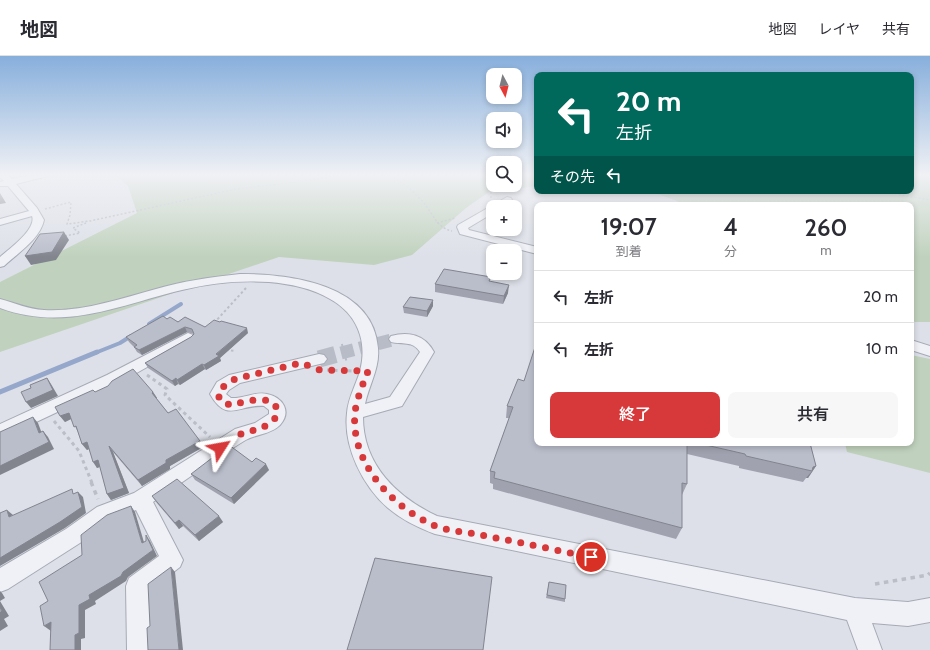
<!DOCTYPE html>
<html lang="ja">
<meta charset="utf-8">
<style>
:root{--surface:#fff;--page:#f7f7f7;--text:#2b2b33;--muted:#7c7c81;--line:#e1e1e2;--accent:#d73839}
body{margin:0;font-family:Cabin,"Noto Sans JP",sans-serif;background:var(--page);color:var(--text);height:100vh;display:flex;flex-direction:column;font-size:15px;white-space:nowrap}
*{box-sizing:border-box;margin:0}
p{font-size:13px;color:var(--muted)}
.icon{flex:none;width:22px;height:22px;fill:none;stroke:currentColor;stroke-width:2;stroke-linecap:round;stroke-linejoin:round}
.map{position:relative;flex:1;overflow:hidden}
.sheet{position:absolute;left:534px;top:146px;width:380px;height:244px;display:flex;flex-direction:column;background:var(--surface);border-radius:8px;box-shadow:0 2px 6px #0003}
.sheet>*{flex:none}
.banner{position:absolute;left:534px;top:16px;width:380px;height:122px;border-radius:8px;box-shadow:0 2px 6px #0003;background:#00695c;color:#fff;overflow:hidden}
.needle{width:26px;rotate:173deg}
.controls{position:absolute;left:486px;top:12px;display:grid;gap:8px}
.controls a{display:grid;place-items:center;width:36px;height:36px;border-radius:8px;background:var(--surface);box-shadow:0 2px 6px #0003;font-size:20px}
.pin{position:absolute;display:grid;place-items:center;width:34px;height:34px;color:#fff;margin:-17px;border:2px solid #fff;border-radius:50%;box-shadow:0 1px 4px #0007}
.me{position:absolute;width:44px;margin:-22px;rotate:56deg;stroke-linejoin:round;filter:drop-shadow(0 0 3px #0008)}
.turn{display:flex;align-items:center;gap:14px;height:84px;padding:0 16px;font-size:18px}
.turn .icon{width:52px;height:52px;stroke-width:2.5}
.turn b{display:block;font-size:28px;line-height:34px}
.then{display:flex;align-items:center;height:38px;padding:0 16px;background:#0003;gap:8px;font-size:15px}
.eta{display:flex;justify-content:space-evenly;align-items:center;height:68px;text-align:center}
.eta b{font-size:24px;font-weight:600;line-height:28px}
.action{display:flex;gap:8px;margin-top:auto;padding:8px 16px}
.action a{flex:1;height:46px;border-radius:8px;background:var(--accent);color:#fff;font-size:16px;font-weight:600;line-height:46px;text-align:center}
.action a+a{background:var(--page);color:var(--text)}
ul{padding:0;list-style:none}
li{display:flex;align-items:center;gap:12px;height:52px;padding:0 16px;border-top:1px solid var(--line)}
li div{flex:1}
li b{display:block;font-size:15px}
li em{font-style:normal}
header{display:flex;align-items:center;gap:24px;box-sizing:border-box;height:56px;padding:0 20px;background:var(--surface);border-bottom:1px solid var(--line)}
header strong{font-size:19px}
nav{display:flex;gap:22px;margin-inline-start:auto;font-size:14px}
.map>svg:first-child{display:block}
</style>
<header>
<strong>地図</strong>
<nav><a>地図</a><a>レイヤ</a><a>共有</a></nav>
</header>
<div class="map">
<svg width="930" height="594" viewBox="0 0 930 594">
<rect width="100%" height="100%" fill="#dde0e8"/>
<!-- green -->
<g fill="#c0d2bd">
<path d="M114,118H493V129H515V118H537V130L489,136L466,152L412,199L374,209L279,201L0,296V226L137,157L128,130Z"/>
<path d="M911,118H930V266H915L911,264V149H682L677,145L650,135H911Z"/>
<path d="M911,299L930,303V417L847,396L845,387H911Z"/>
</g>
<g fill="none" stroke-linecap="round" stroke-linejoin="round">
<!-- stream-far1 -->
<g stroke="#95a7cb" stroke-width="4">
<path d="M149,268L181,248"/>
<path d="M95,297L120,287L131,280"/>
</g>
<!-- stream -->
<path stroke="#95a7cb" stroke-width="5" d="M0,336L97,296"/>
<!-- minor-tunnel-far1 -->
<path stroke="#b8bcc6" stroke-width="13" stroke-dasharray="13 6" stroke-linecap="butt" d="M341,297L396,283"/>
<!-- minor-tunnel -->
<path stroke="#b8bcc6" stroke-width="17" stroke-dasharray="17 8" stroke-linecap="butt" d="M319,303L345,296"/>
<!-- minor casing -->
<g stroke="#a6aab5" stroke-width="2">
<g id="minor">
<path d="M0,118H7L12,123L35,118H50L48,120L16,128L37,152L44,164C40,183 18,197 4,210L0,211V201C9,193 37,173 32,160L0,169V163L29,155L8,130H0V126L4,125L0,121Z"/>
<path d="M507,141L511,142L512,144C507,151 501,151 493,151V157L468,172L469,174L537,191V198L460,178L457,171L458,169Z"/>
<path d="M240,218C290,218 373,228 378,292C380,312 369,329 365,348L390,341L420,296C412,284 402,289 391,286L389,283L391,280C409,275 425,279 434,296L402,350L363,361C363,409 397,441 437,460L855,542L908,546L930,542V566L908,570L872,567L882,594H858L847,564L435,478C419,472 402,464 388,452C363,430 343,391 347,357C348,342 356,329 360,315C368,285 357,258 330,243C312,232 290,228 269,226C240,224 210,227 182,234C119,249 65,276 0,252V243C15,247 28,253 44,254C82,256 120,243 156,233C183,225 211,221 240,218Z"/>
<path d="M188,277L193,279L195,282L193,285L119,327L0,383V368L107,319Z"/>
<path d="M911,284L930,290V300L911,294Z"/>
<path d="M319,298L324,299L327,303L324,307L240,327L229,334L226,338L231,342C244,343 255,335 267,338C283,341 292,356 280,369C270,379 255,378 244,385C213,404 183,426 153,446L183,504L180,511L149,535L151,594H127L126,530L129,522L159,500L136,454L111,463L80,487L8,533L0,536V512L66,473L97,451L134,437L235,373L255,367L269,358V354L264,350C239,348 227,368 210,338L217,326L229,319Z"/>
</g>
</g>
<!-- path-far3 -->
<g stroke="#bbbec6" stroke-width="1.5" stroke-dasharray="2 2" stroke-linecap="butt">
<path d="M386,118C401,124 413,135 424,147C433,158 437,172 452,175"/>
<path d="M515,123L521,118"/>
<path d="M814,135L821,137"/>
<path d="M879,135L930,144"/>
<path d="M491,142V131L499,129"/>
<path d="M45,153L71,146L70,159L67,168L90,165L236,133L297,126L346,118"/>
<path d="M437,167L455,162"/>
<path d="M65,180L80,177L73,172L86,167"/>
</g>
<!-- path-far2 -->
<g stroke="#bbbec6" stroke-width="2" stroke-dasharray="2.5 2.5" stroke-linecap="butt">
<path d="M214,267L246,232"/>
<path d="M226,294L235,295"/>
</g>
<!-- path-far1 -->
<g stroke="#bbbec6" stroke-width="3" stroke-dasharray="3.5 3.5" stroke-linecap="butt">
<path d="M327,314L354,315"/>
<path d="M147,319L167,333L165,339L210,381"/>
<path d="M54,365L79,395L92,427"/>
</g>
<!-- path -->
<g stroke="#bbbec6" stroke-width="3.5" stroke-dasharray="4.5 4.5" stroke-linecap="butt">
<path d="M91,426L98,443"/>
<path d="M875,528L928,519L930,517"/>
</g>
<!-- minor -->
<use href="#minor" fill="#f0f1f6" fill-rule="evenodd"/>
</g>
<!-- wall -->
<g fill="#a0a3af">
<path d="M435,228L508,237L503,248L435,236Z"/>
<path d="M433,250L427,261L404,257L403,251Z"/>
<path d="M167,263L205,271L248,277L220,302L221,305L206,314L205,313L180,329L178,328L175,330L148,312L145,307L191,281L194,278L187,276L142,299L137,296L134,291L129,286L126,281Z"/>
<path d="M537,264V277L535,276Z"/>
<path d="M518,323L537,387H810L816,410L808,422H806L803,426L739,412V410L687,398V428L682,439V472L676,483L493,433V428L490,427V415L509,362H506L507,350Z"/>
<path d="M95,336H153L157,342H156L168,357L203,391L170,410V413L142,430L113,396L129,437L111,444L107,438L100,411L97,412L89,393L87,394L82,388L78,376L71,363L65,366L60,360Z"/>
<path d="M252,406L269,414L234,448L195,424L191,418Z"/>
<path d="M152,440L223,466L199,485L183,470L179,473L156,446Z"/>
<path d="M549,526L565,543V546L546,542Z"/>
</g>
<!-- shaded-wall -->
<g fill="#82858e">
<path d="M0,137L6,147L0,148Z"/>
<path d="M64,176L69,184L56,204L31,209L25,200Z"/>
<path d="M509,229L508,237L503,248L504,240Z"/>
<path d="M433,244V250L427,261V255Z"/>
<path d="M185,271L187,276L142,299L139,294Z"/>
<path d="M247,272L248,277L220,302L221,305L206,314L204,309Z"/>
<path d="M202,308L205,313L180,329L177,324Z"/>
<path d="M47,322L51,328L58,340L31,352L26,346Z"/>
<path d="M176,322L178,328L175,330L172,325Z"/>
<path d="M153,336L157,342L155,343L152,337Z"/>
<path d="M69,357L73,362L65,366L60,360Z"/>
<path d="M33,361L38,367L44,383L39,377Z"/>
<path d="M43,375L48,381L54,393L0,419V410Z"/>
<path d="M200,385L203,391L170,410V413L142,430L138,424L166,404Z"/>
<path d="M87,386L91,392L87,394L82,388Z"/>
<path d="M109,390L113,396L129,437L111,444L107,438Z"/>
<path d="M98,404L102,410L97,412L93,406Z"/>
<path d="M266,408L269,414L234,448L231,442Z"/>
<path d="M816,410L808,422H806L812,415L813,411Z"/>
<path d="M78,436L83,441L86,457L65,472L0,510V502Z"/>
<path d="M131,450L135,456L146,493L142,487Z"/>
<path d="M7,454L13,459L9,461Z"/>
<path d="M219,460L223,466L199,485L195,479Z"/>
<path d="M179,464L183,470L179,473L175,467Z"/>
<path d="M146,479L150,485L157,500L128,521L126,525L95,545L96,548L85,554V582L81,583V594H75V579L79,549L89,539L153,494Z"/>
<path d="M171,511L175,516L183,594H179Z"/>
<path d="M0,535L2,537L5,542L0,545L9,560L4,563L8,570L0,575Z"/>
<path d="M51,566V575L44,570Z"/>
</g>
<!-- building -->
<g fill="#babecb" stroke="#82858e">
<path d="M64,176L52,196L25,200L40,178Z"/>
<path d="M444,213L491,221L489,225L509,229L504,240L435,228Z"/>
<path d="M410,241L433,244L427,255L403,251Z"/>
<path d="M163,260L167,263L170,261L178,266L185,261L205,271L214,264L220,266L221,265L247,272L216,298L219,300L204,309L202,308L177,324L176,322L172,325L145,307L191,281L194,278L192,273L185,271L139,294L134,291L137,289L126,281Z"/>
<path d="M537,285V387H687V428L682,427V472L494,422L495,416L490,415L513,351L507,350L518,323L524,325Z"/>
<path d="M133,313L153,336L152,337L168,357L176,353L200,385L166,404V407L138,424L109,390L124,432L107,438L98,404L93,406L87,386L82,388L76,370L74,371L69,357L60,360L55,351L93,334L95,336L108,330L112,325Z"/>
<path d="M47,322L53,334L26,346L21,336L31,332L30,329Z"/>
<path d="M33,361L39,377L43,375L49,386L0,410V376Z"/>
<path d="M697,387H810L816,410L813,411L812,415L746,400L745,398Z"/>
<path d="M229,389L252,406L256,402L266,408L231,442L191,418Z"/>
<path d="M177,423L219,460L195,479L179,464L175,467L152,440Z"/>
<path d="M72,433L73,438L78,436L82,451L60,466L0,502V457L7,454L9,461Z"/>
<path d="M131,450L142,487L146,485V479L153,494L123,516L121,520L89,539L90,543L79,549V577L75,579V594H50L51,566L44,570L40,550L48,545L39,526L82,499L81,479L107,459Z"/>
<path d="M375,502L492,521L483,594H347Z"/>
<path d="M171,511L179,594H148L147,572L150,570L148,528Z"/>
<path d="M549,526L566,529L565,543L547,539Z"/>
<path d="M0,551L2,555L0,557Z"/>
</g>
<!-- sky -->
<linearGradient id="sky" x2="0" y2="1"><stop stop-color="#87afdc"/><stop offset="0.59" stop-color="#f0f1f5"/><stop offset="1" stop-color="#f0f1f5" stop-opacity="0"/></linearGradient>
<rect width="930" height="201" fill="url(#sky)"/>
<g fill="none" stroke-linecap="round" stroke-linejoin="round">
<!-- route -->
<path stroke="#d73839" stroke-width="7" stroke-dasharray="0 12.6" d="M220,392C227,388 234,381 241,378C251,374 261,374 270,367C274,364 278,360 277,354C274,336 241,347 230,349L220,344L218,338L224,330L235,323L301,307L320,314L368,315C363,328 357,342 355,356C350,406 391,450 433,469C447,475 466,476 481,479C518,486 555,494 591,501"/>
</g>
</svg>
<div class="controls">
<a><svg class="needle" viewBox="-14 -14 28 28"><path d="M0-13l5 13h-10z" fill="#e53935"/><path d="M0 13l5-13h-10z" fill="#7c7c81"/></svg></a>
<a><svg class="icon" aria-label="sound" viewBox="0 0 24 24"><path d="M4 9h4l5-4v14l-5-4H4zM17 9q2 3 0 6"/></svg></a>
<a><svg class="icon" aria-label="search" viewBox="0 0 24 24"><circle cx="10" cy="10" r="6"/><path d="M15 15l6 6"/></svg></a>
<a>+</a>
<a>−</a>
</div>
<div class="pin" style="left:591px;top:501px;background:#d93025"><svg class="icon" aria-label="arrive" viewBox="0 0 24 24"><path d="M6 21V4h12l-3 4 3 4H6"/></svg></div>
<svg class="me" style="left:220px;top:392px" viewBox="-20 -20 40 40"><path d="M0-17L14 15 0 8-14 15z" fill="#d73839" stroke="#fff" stroke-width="4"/></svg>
<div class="banner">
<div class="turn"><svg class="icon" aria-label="left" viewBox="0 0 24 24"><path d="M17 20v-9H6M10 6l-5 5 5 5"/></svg><div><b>20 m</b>左折</div></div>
<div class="then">その先<svg class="icon" aria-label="left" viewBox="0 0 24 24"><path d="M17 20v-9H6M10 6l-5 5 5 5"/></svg></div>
</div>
<section class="sheet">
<div class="eta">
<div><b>19:07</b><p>到着</p></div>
<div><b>4</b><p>分</p></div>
<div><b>260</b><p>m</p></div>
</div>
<ul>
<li><svg class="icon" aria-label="left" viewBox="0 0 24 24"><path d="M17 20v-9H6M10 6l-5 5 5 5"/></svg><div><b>左折</b></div><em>20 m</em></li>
<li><svg class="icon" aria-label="left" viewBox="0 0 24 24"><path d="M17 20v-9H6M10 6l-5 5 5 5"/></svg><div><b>左折</b></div><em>10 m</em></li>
</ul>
<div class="action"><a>終了</a><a>共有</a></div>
</section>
</div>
